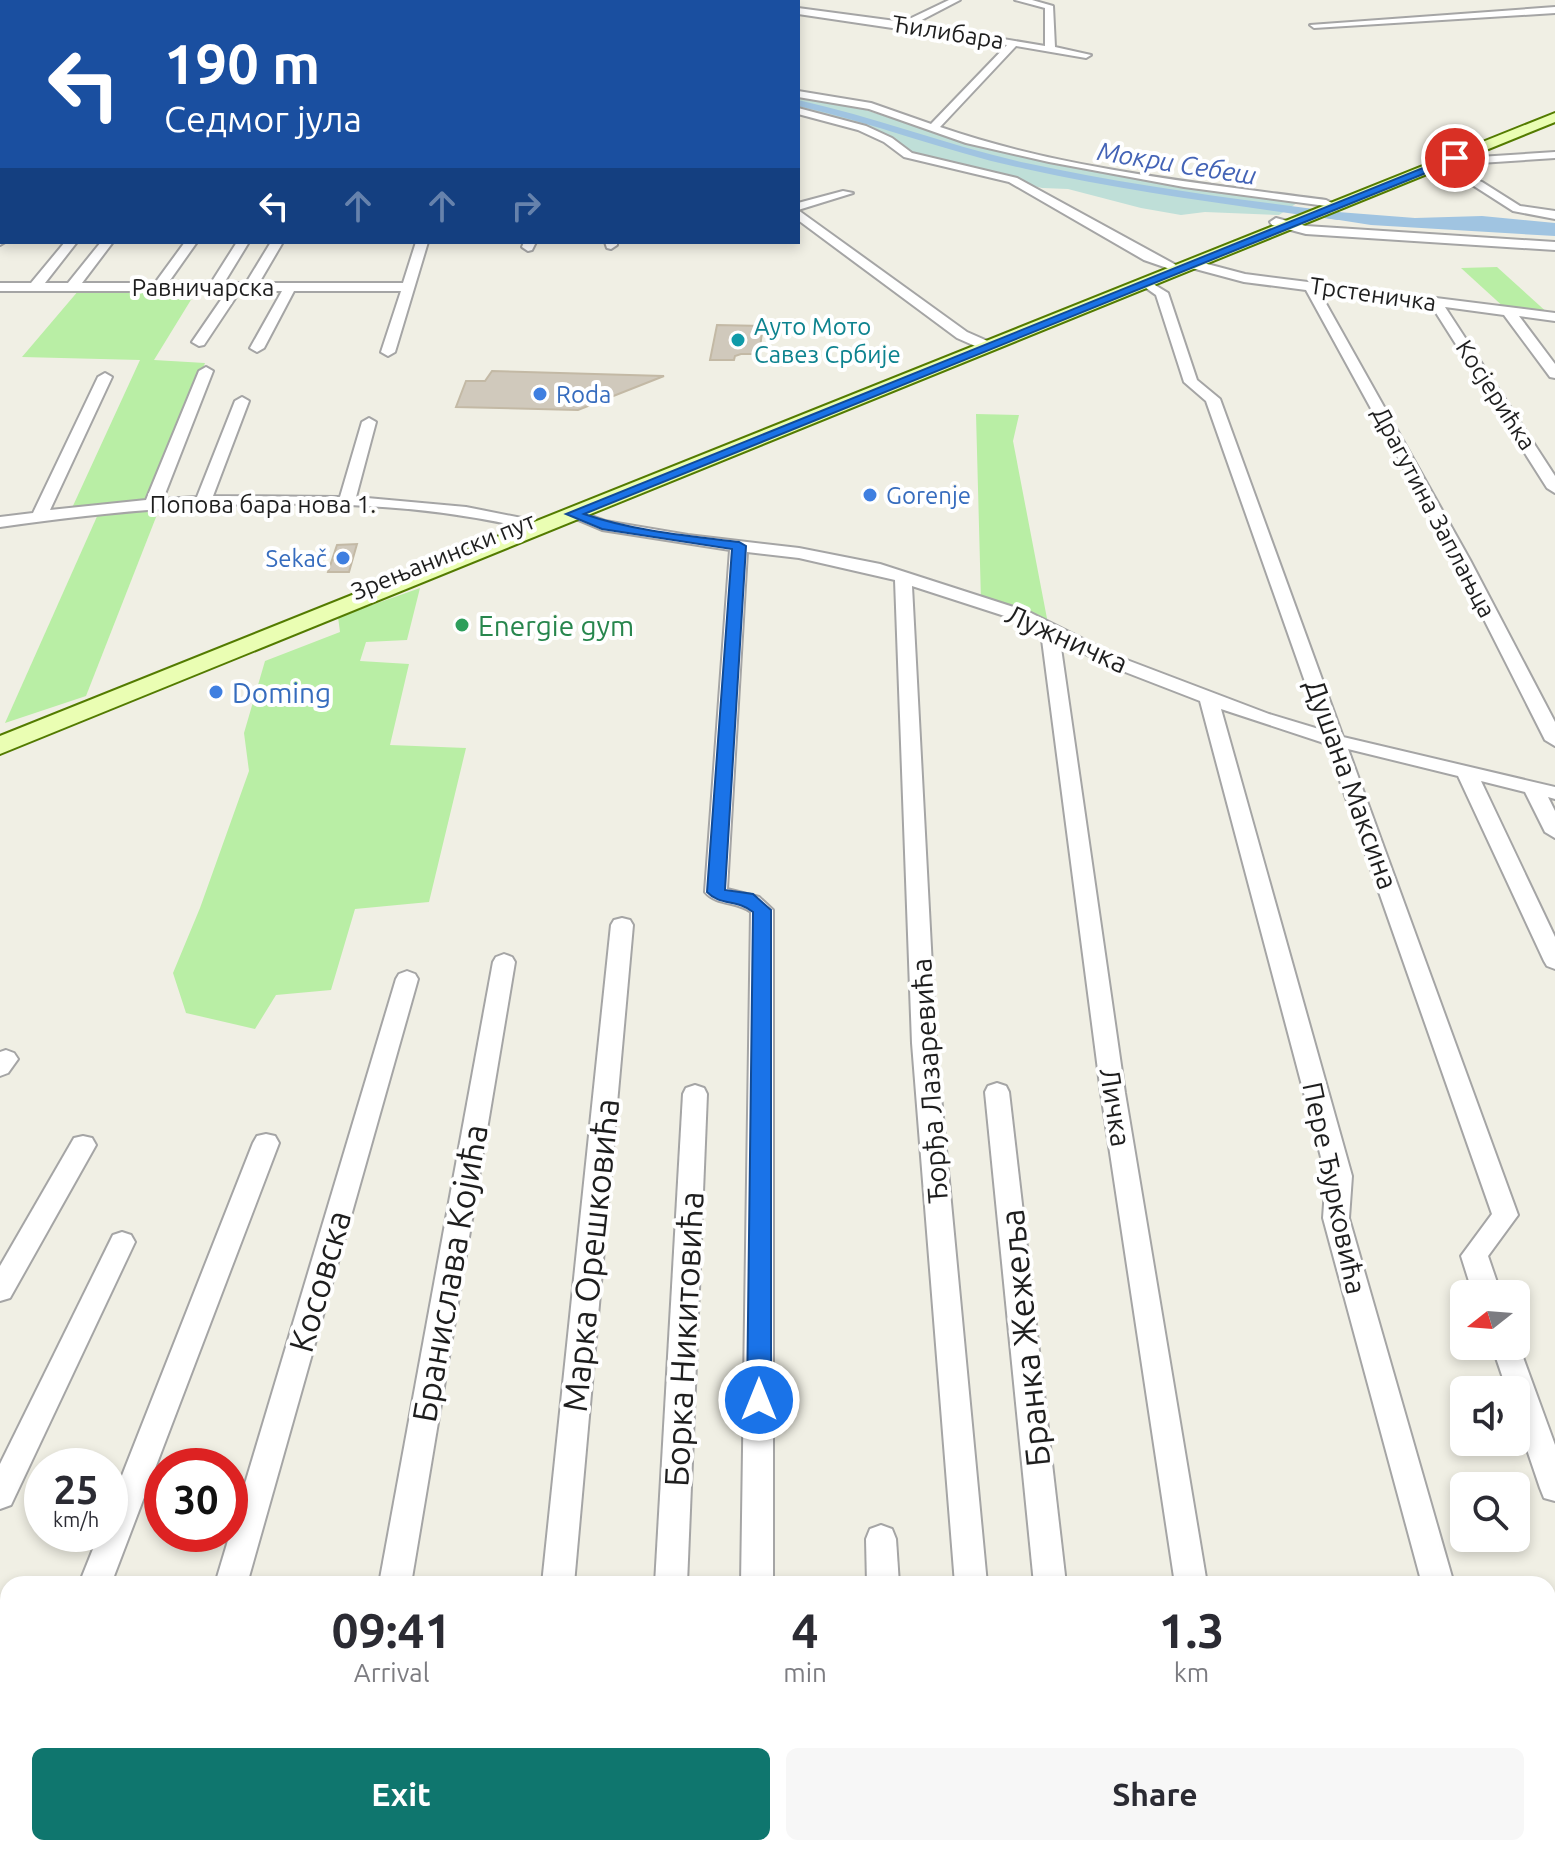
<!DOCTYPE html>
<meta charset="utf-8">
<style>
:root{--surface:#fff;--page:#f7f7f7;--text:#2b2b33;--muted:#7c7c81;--accent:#0f766e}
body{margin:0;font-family:Ubuntu,sans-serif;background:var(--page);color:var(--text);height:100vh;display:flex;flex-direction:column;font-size:30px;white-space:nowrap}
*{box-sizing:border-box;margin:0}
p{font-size:26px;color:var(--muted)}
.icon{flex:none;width:44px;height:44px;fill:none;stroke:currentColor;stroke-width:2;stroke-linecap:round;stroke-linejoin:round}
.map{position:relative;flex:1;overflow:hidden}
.details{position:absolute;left:0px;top:1576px;width:1556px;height:280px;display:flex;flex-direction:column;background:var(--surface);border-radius:24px 24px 0 0;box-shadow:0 4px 12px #0003}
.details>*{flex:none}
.banner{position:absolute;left:0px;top:0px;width:800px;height:244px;box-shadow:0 4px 12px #0003;background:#1a4fa0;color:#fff;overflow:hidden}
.needle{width:52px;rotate:253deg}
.tools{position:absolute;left:1450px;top:1280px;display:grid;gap:16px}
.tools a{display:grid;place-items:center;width:80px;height:80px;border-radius:12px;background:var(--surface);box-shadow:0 4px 12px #0003;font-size:40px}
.speed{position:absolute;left:24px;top:1448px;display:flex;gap:16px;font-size:40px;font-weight:700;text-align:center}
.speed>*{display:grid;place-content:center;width:104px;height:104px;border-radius:50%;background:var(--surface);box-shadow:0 4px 12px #0003;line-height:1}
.speed small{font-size:20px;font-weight:400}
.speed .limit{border:12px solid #d22;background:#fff;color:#111}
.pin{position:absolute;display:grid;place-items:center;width:68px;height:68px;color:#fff;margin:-34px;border:4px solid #fff;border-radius:50%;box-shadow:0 2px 8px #0007}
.me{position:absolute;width:88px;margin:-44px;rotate:0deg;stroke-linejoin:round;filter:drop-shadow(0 0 6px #0008)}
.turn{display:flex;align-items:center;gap:28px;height:168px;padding:0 32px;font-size:36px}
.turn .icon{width:104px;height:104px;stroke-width:2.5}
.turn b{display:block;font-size:56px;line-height:68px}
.lanes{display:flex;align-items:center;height:76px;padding:0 32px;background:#0003;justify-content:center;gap:40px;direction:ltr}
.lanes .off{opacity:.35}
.eta{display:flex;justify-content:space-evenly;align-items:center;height:136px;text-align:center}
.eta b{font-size:48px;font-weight:700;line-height:56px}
.button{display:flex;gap:16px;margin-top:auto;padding:16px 32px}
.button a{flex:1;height:92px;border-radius:12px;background:var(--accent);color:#fff;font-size:32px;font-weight:700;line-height:92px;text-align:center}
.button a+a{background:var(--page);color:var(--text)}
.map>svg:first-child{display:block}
</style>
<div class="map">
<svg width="1555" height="1856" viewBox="0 0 1555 1856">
<rect width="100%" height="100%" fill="#f0efe4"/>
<!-- grass -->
<g fill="#b9eea5">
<path d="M1497,267L1550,315L1507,310L1461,268Z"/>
<path d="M79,290H197L154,360L205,363L149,501L72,508L140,360L22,357Z"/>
<path d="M976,414L1019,415L1013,441L1049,629L981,601Z"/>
<path d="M160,507L86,696L5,723L99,512Z"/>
<path d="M420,588L407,640L366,642L360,661L409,664L390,745L466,748L429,902L355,909L331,990L276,995L255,1029L186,1013L173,973L200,908L249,771L244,733L265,661L340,632L338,617Z"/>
</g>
<!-- wetland -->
<path fill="#bfdfd8" d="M798,96L850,105L980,147L1043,162L1297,203L1279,215L1205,212L1181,215L1141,208L1068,189L1042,188L922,159L877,135L798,111Z"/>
<!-- water -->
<path fill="#a0c4e1" d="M1338,212L1415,218L1482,216L1555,223V236L1371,225L1320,217Z"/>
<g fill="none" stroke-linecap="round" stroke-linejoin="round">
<!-- canal -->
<g fill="#a0c4e1" fill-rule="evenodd">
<path d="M300,0H312L313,2H301Z"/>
<path d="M798,100C875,117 949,146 1026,163C1129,185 1233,199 1338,212L1344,216L1338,220C1233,205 1129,192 1026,169C949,153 875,123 798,106Z"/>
</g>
</g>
<!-- building -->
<g fill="#d0c9bc" stroke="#c3b9a5" stroke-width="2">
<path d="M717,325L763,326L759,354H741L735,356L734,360H710Z"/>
<path d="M492,371L664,376L578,410L456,407L466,381H485Z"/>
<path d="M357,544L349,572H328L337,545Z"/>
</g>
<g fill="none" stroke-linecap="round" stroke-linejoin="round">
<!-- minor casing -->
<g stroke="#a5a5a5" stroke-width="4">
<g id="minor">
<path d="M236,0H253V1L234,2Z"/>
<path d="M328,0H341L342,2H329Z"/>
<rect x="735" y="0" width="8" height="2"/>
<path d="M949,0H960L914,24L1045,46V8L1015,0H1032L1053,6L1055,47L1091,55L1086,58L1016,46L940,127C1061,169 1199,183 1326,200L1332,203L1326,206L1184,187L1049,162L966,143L869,109L798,97V91L871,103L931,124L1007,45L798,14V8L903,22Z"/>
<path d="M1555,7V13L1314,28L1310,25Z"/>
<rect x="0" y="29" width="2" height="6"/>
<rect x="0" y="67" width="2" height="6"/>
<path d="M798,108L866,126L892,138L912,153L1017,178L1176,265L1170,269L1144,260L1009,182L904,157L884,142L858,130L798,114Z"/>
<rect x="0" y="113" width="2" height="6"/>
<path d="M1555,152V158L1480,163L1456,172L1482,182L1520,206L1555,211V219L1513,211L1474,186L1428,167L1434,164L1446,168L1479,157Z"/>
<path d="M843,191L853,193L798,210V203Z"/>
<path d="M798,210L967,332L992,343V349H982L957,338L798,220Z"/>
<path d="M1276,218L1306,226L1555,242V250L1306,234L1272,225L1270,222Z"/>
<path d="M2,234V242H5L0,245Z"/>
<path d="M65,242H77L45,283H68L101,242H113L82,283H155L185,242H197L168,283H211L237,242H249L224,283H246L271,242H283L259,283H403L416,242H428L395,352L388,356L381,352L401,291H294L264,348L257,352L250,348L282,291H240L204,345L199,346L192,342L227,291H0V283H31Z"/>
<path d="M524,242H536L532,250L528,251L522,247Z"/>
<path d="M605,242H617V245L611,249L607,248Z"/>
<path d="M1192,260L1245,274L1555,313V321L1519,316L1555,364V378L1550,377L1504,315L1445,307L1555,476V493L1547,488L1431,305L1319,291L1470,560L1555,722V746L1545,740L1454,560L1306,290L1244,282L1188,267L1186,264Z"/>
<path d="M1145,279L1168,293L1197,380L1220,399L1343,737L1555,787V799L1548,797L1555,811V838L1545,832L1525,792L1481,781L1555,937V969L1547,966L1544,961L1458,776L1348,749L1518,1215L1488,1256L1501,1294H1473L1461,1256L1492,1214L1327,744L1221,709L1352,1176L1349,1218L1454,1584H1422L1323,1218L1326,1176L1200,701L1107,665L1060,641L1125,1093L1207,1584H1175L1101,1093L1041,632L1017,620L912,586L936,1043L987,1584H955L912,1043L895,580L799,558L747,552L727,889L759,897L773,910V1584H741L751,912C737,901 717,906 705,892L730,550L602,530L564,514L572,509L605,521L688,535L799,548L880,564L1029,612L1119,657L1269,714L1322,730L1206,401L1184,382L1156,295L1139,283Z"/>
<path d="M206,367L213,371L163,499L197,497L235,401L242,397L249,401L213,496L340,497L362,422L369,418L376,422L356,497L466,507L532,520L534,523L526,528C360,489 168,503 0,527V517L33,513L98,377L105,373L112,377L50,510L146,500L199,371Z"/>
<path d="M622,918L630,920L633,925L574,1584H542L611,925L614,920Z"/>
<path d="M504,954L512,957L515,962L411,1584H379L493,962L496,957Z"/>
<path d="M407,971L415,974L418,979L247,1584H215L396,979L399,974Z"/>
<path d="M6,1050L14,1053L18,1059L8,1073L0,1076V1052Z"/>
<path d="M997,1083L1006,1086L1009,1092L1066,1584H1034L985,1092L988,1086Z"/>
<path d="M695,1085L704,1088L707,1094L687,1584H655L683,1094L686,1088Z"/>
<path d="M266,1134L275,1136L279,1143L111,1584H79L99,1534H110V1506L253,1143L257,1136Z"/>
<path d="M83,1136L92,1138L96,1145L10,1298L0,1301V1266L74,1138Z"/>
<path d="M122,1232L131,1235L135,1242L11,1505L0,1509V1464L113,1235Z"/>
<path d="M1516,1338L1555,1445V1501L1544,1498L1540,1488L1516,1417V1390H1507L1492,1346H1516Z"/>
<path d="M881,1525L892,1529L896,1539L899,1584H867L866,1539L870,1529Z"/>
<path d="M0,1767L8,1768V1802L0,1801Z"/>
<path d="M91,1848H127L123,1856H87Z"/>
<path d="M198,1848H256L260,1856H202Z"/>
<path d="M331,1848H367L365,1856H329Z"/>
<rect x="514" y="1848" width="36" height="8"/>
<rect x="639" y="1848" width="36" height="8"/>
<rect x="737" y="1848" width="36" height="8"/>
<rect x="877" y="1848" width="36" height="8"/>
<path d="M976,1848H1012L1013,1856H977Z"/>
<path d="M1061,1848H1097L1098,1856H1062Z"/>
<path d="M1215,1848H1251L1253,1856H1217Z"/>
<path d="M1493,1848H1529L1531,1856H1495Z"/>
</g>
</g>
<!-- secondary casing -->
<g stroke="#537b00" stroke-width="4">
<path id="secondary" d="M1555,113V122L0,754V736Z"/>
</g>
<!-- minor -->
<use href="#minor" fill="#fff" fill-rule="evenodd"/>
<!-- secondary -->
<use href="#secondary" fill="#eafeb3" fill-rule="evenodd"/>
</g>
<!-- route -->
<path fill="#1a73e8" stroke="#114b97" stroke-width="2" d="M1455,155L1458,160L584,514C633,531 688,536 739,542L746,546L725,890L753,894L771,910V1400L767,1407L759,1410L750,1407L747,1400L753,912C737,899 720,906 707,892L732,549L602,529L566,514Z"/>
<!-- markers -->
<circle fill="#0f9aa8" stroke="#fff" stroke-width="3" cx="738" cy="340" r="8"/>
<g fill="#3f7fe0" stroke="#fff" stroke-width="3">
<circle cx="540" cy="394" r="8"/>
<circle cx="870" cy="495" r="8"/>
<circle cx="343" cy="558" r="8"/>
<circle cx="216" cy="692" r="8"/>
</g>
<circle fill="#2e9e5b" stroke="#fff" stroke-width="3" cx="462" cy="625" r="8"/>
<g text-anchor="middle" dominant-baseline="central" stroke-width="8" stroke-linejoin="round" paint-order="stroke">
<!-- far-street labels -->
<g font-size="24" fill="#1e1e1e" stroke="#fff">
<text transform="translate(948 32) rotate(9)">Ћилибара</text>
<text x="203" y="287">Равничарска</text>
<text transform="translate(1373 294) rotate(8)">Трстеничка</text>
<text transform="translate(1496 395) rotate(57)">Косјерићка</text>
<text x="263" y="504">Попова бара нова 1.</text>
<text transform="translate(1434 512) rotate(62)">Драгутина Заплањца</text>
<text transform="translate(443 556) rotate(-22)">Зрењанински пут</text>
</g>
<!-- far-culture labels -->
<g font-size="24" fill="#0d838f" stroke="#fff" text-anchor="start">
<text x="754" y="326">Ауто Мото<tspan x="754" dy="28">Савез Србије</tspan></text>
</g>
<!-- far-shop labels -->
<g font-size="24" fill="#366cbe" stroke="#fff" text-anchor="start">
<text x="556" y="394">Roda</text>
<text x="886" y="495">Gorenje</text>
<text x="327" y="558" text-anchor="end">Sekač</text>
</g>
<!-- far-water labels -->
<g font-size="26" font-style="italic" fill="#4363b6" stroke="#fff">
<text transform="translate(1177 163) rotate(9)">Мокри Себеш</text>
</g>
<!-- leisure labels -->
<g font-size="28" fill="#27864d" stroke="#fff" text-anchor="start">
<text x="478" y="625">Energie gym</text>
</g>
<!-- street labels -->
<g font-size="28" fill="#1e1e1e" stroke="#fff">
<text transform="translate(1067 638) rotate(24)">Лужничка</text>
<text transform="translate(1352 784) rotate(70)">Душана Максина</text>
<text transform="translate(929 1081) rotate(-94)">Ђорђа Лазаревића</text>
<text transform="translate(1116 1107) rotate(81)">Личка</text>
<text transform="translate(1335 1188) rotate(78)">Пере Ђурковића</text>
</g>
<!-- shop labels -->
<g font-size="28" fill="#366cbe" stroke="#fff" text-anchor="start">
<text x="232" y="692">Doming</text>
</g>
<!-- near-street labels -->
<g font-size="34" fill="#1e1e1e" stroke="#fff">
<text transform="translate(590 1255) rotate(-84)">Марка Орешковића</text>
<text transform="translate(449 1273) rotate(-80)">Бранислава Којића</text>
<text transform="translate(319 1281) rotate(-74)">Косовска</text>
<text transform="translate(1024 1338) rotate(-96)">Бранка Жежеља</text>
<text transform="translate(683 1339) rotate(-87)">Борка Никитовића</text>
</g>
</g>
</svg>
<div class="tools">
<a><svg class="needle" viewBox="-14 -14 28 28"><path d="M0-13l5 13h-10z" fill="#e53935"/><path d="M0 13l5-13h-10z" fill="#7c7c81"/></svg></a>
<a><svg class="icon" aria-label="sound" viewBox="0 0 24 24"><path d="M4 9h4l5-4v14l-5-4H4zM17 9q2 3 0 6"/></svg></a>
<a><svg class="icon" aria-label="search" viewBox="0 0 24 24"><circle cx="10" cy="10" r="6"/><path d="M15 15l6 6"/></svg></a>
</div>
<div class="speed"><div>25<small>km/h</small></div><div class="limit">30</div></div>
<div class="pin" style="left:1455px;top:158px;background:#d93025"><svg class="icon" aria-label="arrive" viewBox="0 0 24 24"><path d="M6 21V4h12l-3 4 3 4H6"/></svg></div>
<svg class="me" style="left:759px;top:1400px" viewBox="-20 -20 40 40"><circle r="17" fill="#1a73e8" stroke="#fff" stroke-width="3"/><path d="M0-11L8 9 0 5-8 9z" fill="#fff"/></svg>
<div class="banner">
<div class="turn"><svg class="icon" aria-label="left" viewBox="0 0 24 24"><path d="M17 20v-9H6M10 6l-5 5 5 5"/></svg><div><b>190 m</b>Седмог јула</div></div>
<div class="lanes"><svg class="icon" aria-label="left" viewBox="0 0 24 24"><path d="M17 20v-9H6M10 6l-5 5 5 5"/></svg><svg class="icon off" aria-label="ahead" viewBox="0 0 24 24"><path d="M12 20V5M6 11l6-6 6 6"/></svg><svg class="icon off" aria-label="ahead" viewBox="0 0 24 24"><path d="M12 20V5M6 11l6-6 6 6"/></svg><svg class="icon off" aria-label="right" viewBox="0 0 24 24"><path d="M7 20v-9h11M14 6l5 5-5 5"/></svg></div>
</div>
<section class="details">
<div class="eta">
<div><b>09:41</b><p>Arrival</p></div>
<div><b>4</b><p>min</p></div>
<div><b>1.3</b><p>km</p></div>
</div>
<div class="button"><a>Exit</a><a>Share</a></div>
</section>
</div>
